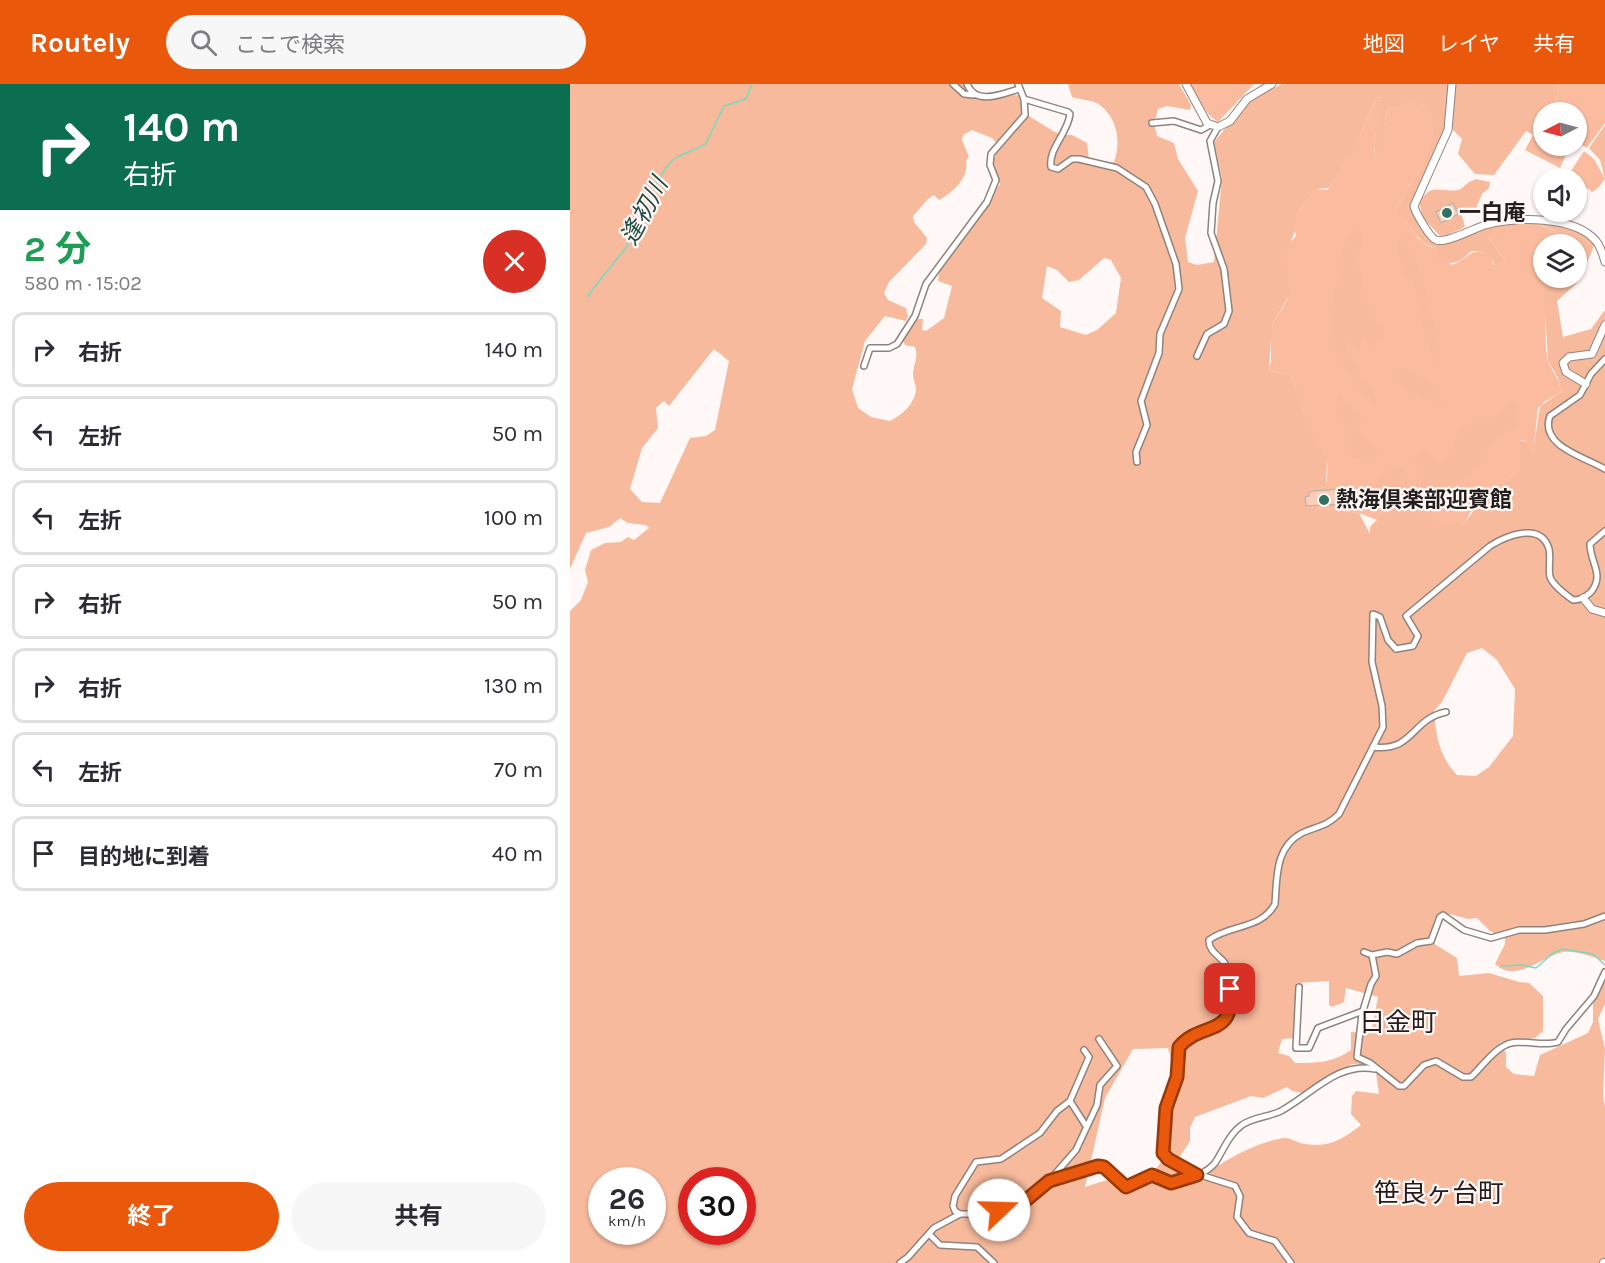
<!DOCTYPE html>
<html lang="ja">
<meta charset="utf-8">
<style>
:root{--surface:#fff;--page:#f7f7f7;--text:#2b2b33;--muted:#7c7c81;--line:#e1e1e2;--accent:#ea580c}
body{margin:0;font-family:Karla,"Noto Sans JP",sans-serif;background:var(--page);color:var(--text);height:100vh;display:flex;flex-direction:column;font-size:22px;white-space:nowrap}
*{box-sizing:border-box;margin:0}
p{font-size:20px;color:var(--muted)}
.icon{flex:none;width:33px;height:33px;fill:none;stroke:currentColor;stroke-width:2;stroke-linecap:round;stroke-linejoin:round}
.map{position:relative;flex:1;overflow:hidden}
.side{display:flex;flex-direction:column;background:var(--surface);width:570px}
.side>*{flex:none}
.hud{background:#0b6e4f;color:#fff;overflow:hidden}
.needle{width:39px;rotate:264deg}
.controls{position:absolute;left:963px;top:18px;display:grid;gap:12px}
.controls a{display:grid;place-items:center;width:54px;height:54px;border-radius:50%;background:var(--surface);box-shadow:0 2px 4px #0004;font-size:30px}
.speed{position:absolute;left:18px;top:1083px;display:flex;gap:12px;font-size:30px;font-weight:700;text-align:center}
.speed>*{display:grid;place-content:center;width:78px;height:78px;border-radius:50%;background:var(--surface);box-shadow:0 2px 4px #0004;line-height:1}
.speed small{font-size:15px;font-weight:400}
.speed .limit{border:9px solid #d22;background:#fff;color:#111}
.pin{position:absolute;display:grid;place-items:center;width:51px;height:51px;color:#fff;margin:-26px;border-radius:12px;box-shadow:0 3px 9px #0006}
.me{position:absolute;width:66px;margin:-33px;rotate:69deg;stroke-linejoin:round;filter:drop-shadow(0 0 4px #0008)}
.turn{display:flex;align-items:center;gap:21px;height:126px;padding:0 24px;font-size:27px}
.turn .icon{width:78px;height:78px;stroke-width:2.5}
.turn b{display:block;font-size:42px;line-height:51px}
.round{display:grid;place-items:center;flex:none;width:63px;height:63px;border-radius:32px;background:var(--page)}
.headline{display:flex;align-items:center;justify-content:space-between;height:102px;padding:0 24px}
h1{font-size:36px;font-weight:700;line-height:45px;color:#1e9e55}
.action{display:flex;gap:12px;margin-top:auto;padding:12px 24px}
.action a{flex:1;height:69px;border-radius:36px;background:var(--accent);color:#fff;font-size:24px;font-weight:700;line-height:69px;text-align:center}
.action a+a{background:var(--page);color:var(--text)}
ul{padding:0;list-style:none}
li{display:flex;align-items:center;gap:18px;height:75px;margin:0 12px 9px;padding:0 12px;border:3px solid var(--line);border-radius:12px}
li div{flex:1}
li b{display:block;font-size:22px}
li em{font-style:normal}
header{display:flex;align-items:center;gap:36px;box-sizing:border-box;height:84px;padding:0 30px;background:var(--accent);color:#fff}
header strong{font-size:28px}
nav{display:flex;gap:33px;margin-inline-start:auto;font-size:21px}
.search{width:420px;height:54px;background:var(--page);display:flex;align-items:center;gap:15px;box-sizing:border-box;padding:0 21px;border-radius:33px;color:var(--muted);font-size:22px}
main{display:flex;flex:1;min-height:0}
.map>svg:first-child{display:block}
</style>
<header>
<strong>Routely</strong>
<div class="search"><svg class="icon" aria-label="search" viewBox="0 0 24 24"><circle cx="10" cy="10" r="6"/><path d="M15 15l6 6"/></svg>ここで検索</div>
<nav><a>地図</a><a>レイヤ</a><a>共有</a></nav>
</header>
<main>
<section class="side">
<div class="hud">
<div class="turn"><svg class="icon" aria-label="right" viewBox="0 0 24 24"><path d="M7 20v-9h11M14 6l5 5-5 5"/></svg><div><b>140 m</b>右折</div></div>
</div>
<div class="headline"><div><h1>2 分</h1><p>580 m · 15:02</p></div><a class="round" style="background:#d93025;color:#fff"><svg class="icon" aria-label="close" viewBox="0 0 24 24"><path d="M6 6l12 12M18 6L6 18"/></svg></a></div>
<ul>
<li><svg class="icon" aria-label="right" viewBox="0 0 24 24"><path d="M7 20v-9h11M14 6l5 5-5 5"/></svg><div><b>右折</b></div><em>140 m</em></li>
<li><svg class="icon" aria-label="left" viewBox="0 0 24 24"><path d="M17 20v-9H6M10 6l-5 5 5 5"/></svg><div><b>左折</b></div><em>50 m</em></li>
<li><svg class="icon" aria-label="left" viewBox="0 0 24 24"><path d="M17 20v-9H6M10 6l-5 5 5 5"/></svg><div><b>左折</b></div><em>100 m</em></li>
<li><svg class="icon" aria-label="right" viewBox="0 0 24 24"><path d="M7 20v-9h11M14 6l5 5-5 5"/></svg><div><b>右折</b></div><em>50 m</em></li>
<li><svg class="icon" aria-label="right" viewBox="0 0 24 24"><path d="M7 20v-9h11M14 6l5 5-5 5"/></svg><div><b>右折</b></div><em>130 m</em></li>
<li><svg class="icon" aria-label="left" viewBox="0 0 24 24"><path d="M17 20v-9H6M10 6l-5 5 5 5"/></svg><div><b>左折</b></div><em>70 m</em></li>
<li><svg class="icon" aria-label="arrive" viewBox="0 0 24 24"><path d="M6 21V4h12l-3 4 3 4H6"/></svg><div><b>目的地に到着</b></div><em>40 m</em></li>
</ul>
<div class="action"><a>終了</a><a>共有</a></div>
</section>
<div class="map">
<svg width="1035" height="1179" viewBox="0 0 1035 1179">
<rect width="100%" height="100%" fill="#fff8f6"/>
<!-- green -->
<g fill="#fabb9e">
<path d="M618,0H684L648,38L639,31Z"/>
<path d="M988,0H1035V39L1017,64L1007,58L1006,28H978L986,22Z"/>
<path d="M812,13L804,60L805,74C813,65 813,38 818,25L837,17L856,21C877,58 845,91 827,123L848,154L858,162L866,164L881,181C899,176 899,161 920,171L924,181L935,177L919,154L920,141L954,135L1001,153L1011,166L1007,171L1006,160H974V194H988L976,208C976,224 974,264 978,277C982,288 990,295 991,308L974,318L968,324L963,369L956,357L950,356V385L900,429L895,439L889,441H820L789,429L737,423L734,413L740,406L756,403L758,381L743,355L729,313V307L719,290L707,289L699,286L701,277V242L718,215L716,163L726,152L723,136L745,105L758,106L789,54L806,14Z"/>
<path d="M973,32L974,62H981L996,71L990,84L955,66L963,51L956,47Z"/>
<path d="M1014,67L1024,75L1035,95L1028,104L1022,108L999,90Z"/>
</g>
<!-- forest -->
<g fill="#f7ba9d" fill-rule="evenodd">
<path d="M0,0H399L404,12L409,15L449,11L454,29L483,47L492,51H502L517,59L519,76L535,79L544,78C551,59 548,35 530,21C524,16 510,16 502,13L498,0H609L621,21L620,26L597,22L588,25L586,33L582,38L585,43L587,52L604,59L608,75L628,107L615,154L618,178L627,181L644,178L652,94L644,58L678,17L712,0H988L986,22L980,28H974L973,37L966,47H956L924,91L905,90L888,70L892,55L883,46L880,24L877,45L841,120L862,157L874,160L920,141L921,148L919,154L935,177L925,181C920,170 915,167 902,167C891,176 886,182 870,178L866,164C849,160 842,144 832,131L829,130L827,123C845,91 876,59 856,21L837,18L818,25C811,44 818,58 805,74L804,60L811,13L806,14L787,59L759,104L745,105L726,132L725,147L717,167L719,212L702,240L699,286L707,289L719,290L729,307L733,325L757,380L756,403L740,406L735,413L737,423L789,429L800,450V443C807,434 817,430 825,421L803,398L825,383H834L832,393L840,400H846L848,385L841,376L852,367L872,380L881,371L889,343C914,337 924,335 945,318L948,328V342L928,353L919,362L912,380L898,393L873,403L862,424L847,434L891,440L895,439L906,423L950,385V356L957,358L963,368L970,322L991,308L988,294L978,277L974,209L988,194H1003L1007,199L987,217L993,253L1021,245L1035,226V877C1023,873 1006,866 993,868C972,872 946,900 925,880L935,860V855L920,847L907,834L898,835L872,828L865,835L860,854L866,861L887,874L889,892L919,889L949,898L959,899L973,912V947L965,954L930,958L936,969V983L944,990L964,992L970,971L1018,949L1023,938V920L1035,893V920L1028,935L1035,965L1033,1012L1035,1023V1179H0V527L11,516L18,498L15,486L21,466L35,459L51,458L58,453L64,456L79,444L76,441L58,439L50,434L39,443L16,449L0,485ZM402,46L422,54L429,62L422,81L430,100L369,189L368,197L382,202L374,234L356,247L352,246L353,235H348L333,257L335,261L345,263C349,274 343,281 343,291C343,296 346,300 346,305C345,320 332,331 320,337L301,333L288,324L282,305L295,257L315,232L336,237L338,232L336,224L318,216L314,209L319,198L356,160L357,154L344,138L343,132L358,115L364,111L369,116C383,108 399,94 396,76L399,73L392,56L393,51ZM534,174L541,176L551,194L546,229L527,246L516,251L490,243L491,227L472,214L477,182L487,186L499,198L509,196ZM144,265L159,277L145,346L136,352L120,354L90,419L72,418L60,405L72,364L88,344L86,324L94,317L99,322ZM912,564L927,576L945,605L943,652L919,683L906,692L887,691C869,672 866,652 864,627L872,618L897,569ZM759,897V921L762,923L774,918L776,904L808,913L801,949L781,948V966C763,979 745,979 725,979L719,972L708,969L712,955L723,954L726,899ZM598,964L608,1003L599,1025V1065L585,1087L547,1100L537,1096L515,1103L535,1014L563,965ZM782,980L805,982L809,1010L786,1007L782,1012L781,1030L791,1041C773,1055 759,1064 735,1060C727,1059 721,1053 713,1054C689,1058 655,1075 637,1090L607,1077L620,1057V1044L625,1033L681,1012L693,1014L717,1003L722,1007L732,1009ZM32,1096H82V1148H32ZM122,1096H172V1148H122Z"/>
<path d="M1035,41V95L1030,76L1019,64Z"/>
<path d="M906,95L920,98L919,104L912,110L904,129L898,131L890,125L895,143L876,152H870L853,134L849,119C862,96 872,111 891,105L899,98Z"/>
<path d="M963,138L1003,142L1025,159L1017,179L1007,189V170L1011,164L984,146Z"/>
<path d="M790,146L793,150L786,186L791,190L794,213L815,247L811,257L800,264L793,252L790,264L779,258L776,261L777,268L807,315V321C784,301 764,271 759,241L774,160L783,149Z"/>
<path d="M835,154L850,189L870,266L866,280L851,234L843,195L835,193L827,167L828,156Z"/>
<path d="M833,283L859,297L873,320L860,317L829,302L825,294L826,285Z"/>
<path d="M769,309L792,335L785,340L789,349L806,364L807,371L803,375L784,374L777,368L778,348L765,327Z"/>
</g>
<g fill="none" stroke-linecap="round" stroke-linejoin="round">
<!-- stream -->
<g stroke="#75dac2" stroke-width="1.5">
<path d="M18,213C19,208 51,171 57,162C73,138 83,95 103,76C113,68 126,67 136,59L154,22L176,15L182,0"/>
<path d="M931,882L952,881L966,884L982,870L992,865L1023,870L1035,881"/>
</g>
</g>
<!-- building -->
<g fill="#fccdb7" stroke="#c2b4ad" stroke-width="1.5">
<path d="M883,119L888,130L871,139L866,128Z"/>
<path d="M772,405L773,420L736,422L735,413L739,412V409L742,407Z"/>
</g>
<g fill="none" stroke-linecap="round" stroke-linejoin="round">
<!-- minor casing -->
<g stroke="#90827c" stroke-width="8">
<g id="minor">
<path d="M383,0L394,10L404,11"/>
<path d="M397,0C406,22 432,10 449,5"/>
<path d="M454,15L498,28L500,30C498,49 478,65 481,83L488,85L502,75H509L547,84L576,103L585,120L606,180L609,205L590,250L589,269L571,317L577,341L566,368L567,378"/>
<path d="M582,39L604,37L631,46L640,41"/>
<path d="M627,272L637,250L654,240L659,227L654,185L641,149L643,119L648,97L640,57L648,43"/>
<path d="M1035,275L1021,290L1010,311L980,332C969,362 1015,373 1035,385"/>
<path d="M294,282L300,264H319L327,260L345,232L356,200L417,118L426,96L420,81L421,70L455,31L454,15L448,0"/>
<path d="M803,663C844,668 841,635 876,628"/>
<path d="M794,868L802,871L806,892L801,900L792,930L787,973L800,979L829,1002H834L854,981L866,977L893,993H901C911,984 920,970 932,963C948,952 971,964 988,958L996,945L1024,912L1035,888"/>
<path d="M802,871L817,868L827,870L847,859L861,857L870,833L873,831L894,846L921,854L949,846H975L1014,840L1035,832"/>
<path d="M729,903L726,964H739L748,944L793,927"/>
<path d="M500,1017L516,1042"/>
<path d="M479,1097L528,1081L534,1083L556,1103L582,1091C592,1092 598,1100 608,1098C619,1096 638,1088 645,1079C653,1067 659,1050 672,1041C683,1033 699,1033 711,1027C742,1010 767,978 805,985"/>
<path d="M390,1130L385,1127L383,1122L385,1112L406,1078L431,1075L470,1049L487,1027L500,1017L519,973L514,966"/>
<path d="M359,1150L370,1161L407,1163L424,1179"/>
<path d="M330,1179L338,1173L364,1144L390,1130H416L455,1117L479,1097L506,1066L527,1021L530,1001L547,982L529,955"/>
<path d="M721,1179L705,1157L679,1149L667,1133L670,1112L665,1102L621,1088L598,1075L593,1069L596,1024L607,993L609,963C623,947 661,947 662,920C662,909 660,887 654,878C648,871 638,866 639,856C660,840 691,846 705,820C707,793 705,763 732,749C747,742 756,743 769,730L813,643L812,622L802,578L803,530L810,533L818,556L826,565L843,562L848,552L836,532L920,462C936,452 971,437 979,465C981,474 978,484 980,493C983,501 996,511 1003,516C1011,516 1015,513 1021,508C1035,490 1020,479 1020,460L1035,447"/>
</g>
</g>
<!-- tertiary casing -->
<g stroke="#90827c" stroke-width="9">
<g id="tertiary">
<path d="M616,0L637,39L648,43L660,37L677,15L702,0"/>
<path d="M882,0L878,46L844,122C845,128 860,154 866,156C875,160 905,144 915,141C945,133 1004,131 1026,157C1031,163 1033,171 1035,178"/>
<path d="M1016,300L996,288L993,279L999,273L1022,270L1035,241"/>
<path d="M1013,514L1022,525L1035,529"/>
</g>
</g>
<!-- primary casing -->
<g stroke="#90827c" stroke-width="10">
<path id="primary" d="M1034,1179H1035"/>
</g>
<!-- minor -->
<use href="#minor" stroke="#fff" stroke-width="5"/>
<!-- tertiary -->
<use href="#tertiary" stroke="#fff" stroke-width="7"/>
<!-- primary -->
<use href="#primary" stroke="#fff" stroke-width="8"/>
</g>
<g fill="none" stroke-linecap="round" stroke-linejoin="round">
<!-- route casing -->
<g stroke="#983908" stroke-width="15">
<path id="route" d="M429,1126L455,1117L479,1097L528,1082L534,1083L556,1103L582,1091L601,1099L627,1091L598,1075L593,1069L596,1024L607,993L609,963C632,936 665,955 660,905"/>
</g>
<!-- route -->
<use href="#route" stroke="#ea580c" stroke-width="10"/>
</g>
<!-- markers -->
<g fill="#2f7263" stroke="#fff8f6" stroke-width="2">
<circle cx="877" cy="129" r="6"/>
<circle cx="754" cy="416" r="6"/>
</g>
<g text-anchor="middle" dominant-baseline="central" stroke-width="4.5" stroke-linejoin="round" paint-order="stroke">
<!-- poi labels -->
<g font-size="22" font-weight="bold" fill="#231d1b" stroke="#fff8f6" text-anchor="start">
<text x="889" y="129">一白庵</text>
<text x="766" y="416">熱海倶楽部迎賓館</text>
</g>
<!-- water labels -->
<g font-size="24" font-style="italic" fill="#214e43" stroke="#fff8f6">
<text transform="translate(74 127) rotate(-62)">逢初川</text>
</g>
<!-- quarter labels -->
<g font-size="26" fill="#231d1b" stroke="#fff8f6">
<text x="828" y="938">日金町</text>
<text x="869" y="1109">笹良ヶ台町</text>
</g>
</g>
</svg>
<div class="controls">
<a><svg class="needle" viewBox="-14 -14 28 28"><path d="M0-13l5 13h-10z" fill="#e53935"/><path d="M0 13l5-13h-10z" fill="#7c7c81"/></svg></a>
<a><svg class="icon" aria-label="sound" viewBox="0 0 24 24"><path d="M4 9h4l5-4v14l-5-4H4zM17 9q2 3 0 6"/></svg></a>
<a><svg class="icon" aria-label="layers" viewBox="0 0 24 24"><path d="M12 4l9 5-9 5-9-5zM3 14l9 5 9-5"/></svg></a>
</div>
<div class="speed"><div>26<small>km/h</small></div><div class="limit">30</div></div>
<div class="pin" style="left:660px;top:905px;background:#d93025"><svg class="icon" aria-label="arrive" viewBox="0 0 24 24"><path d="M6 21V4h12l-3 4 3 4H6"/></svg></div>
<svg class="me" style="left:429px;top:1126px" viewBox="-20 -20 40 40"><circle r="19" fill="#fff"/><path d="M0-13L10 11 0 6-10 11z" fill="#ea580c"/></svg>
</div>
</main>
